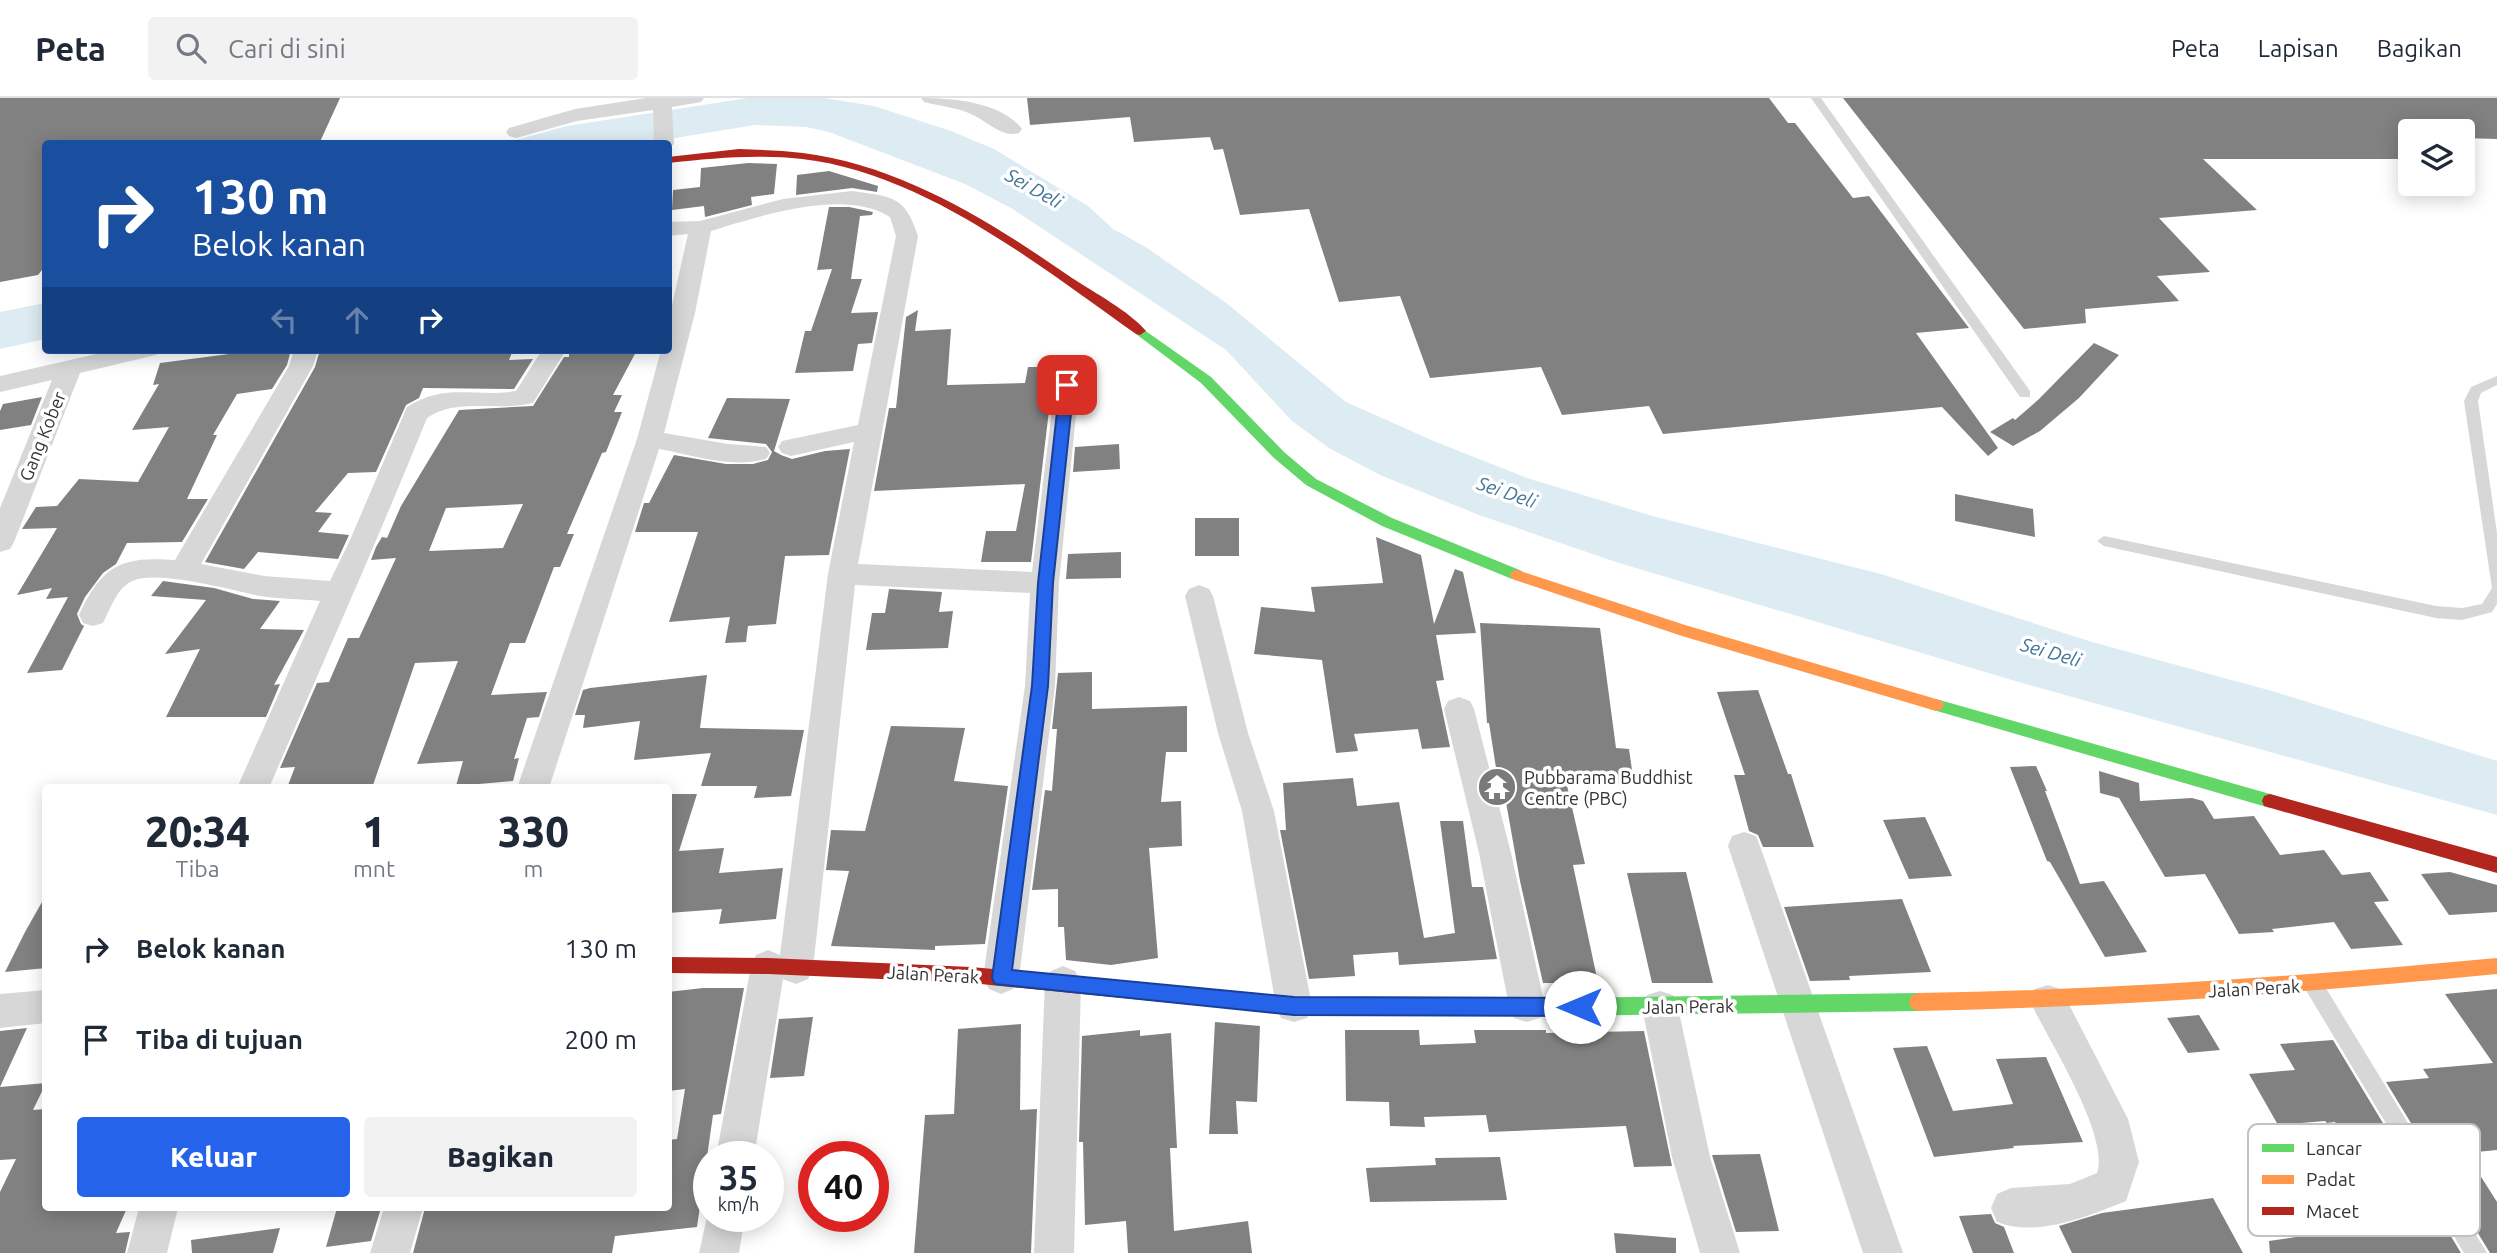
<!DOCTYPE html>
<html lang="id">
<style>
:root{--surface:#fff;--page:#f2f2f3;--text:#1f2937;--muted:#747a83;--line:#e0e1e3;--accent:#2563eb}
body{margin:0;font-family:Ubuntu,sans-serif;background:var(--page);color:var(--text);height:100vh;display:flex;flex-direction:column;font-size:26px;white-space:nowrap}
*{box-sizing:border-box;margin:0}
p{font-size:23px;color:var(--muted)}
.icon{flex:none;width:38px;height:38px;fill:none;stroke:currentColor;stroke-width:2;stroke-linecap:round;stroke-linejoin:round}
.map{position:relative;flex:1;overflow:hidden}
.side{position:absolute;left:42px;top:686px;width:630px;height:427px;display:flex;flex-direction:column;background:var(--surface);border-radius:7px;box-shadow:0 4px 18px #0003}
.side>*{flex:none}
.banner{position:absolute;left:42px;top:42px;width:630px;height:214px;border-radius:7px;box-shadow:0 4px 18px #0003;background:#1a4fa0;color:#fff;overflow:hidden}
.fabs{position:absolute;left:2398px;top:21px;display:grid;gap:14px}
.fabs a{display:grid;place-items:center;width:77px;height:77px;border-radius:7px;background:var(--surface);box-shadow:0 4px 18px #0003;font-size:35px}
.speed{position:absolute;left:693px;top:1043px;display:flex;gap:14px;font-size:35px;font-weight:700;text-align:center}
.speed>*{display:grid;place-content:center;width:91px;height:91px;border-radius:50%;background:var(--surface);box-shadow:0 4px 18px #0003;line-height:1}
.speed small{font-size:18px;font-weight:400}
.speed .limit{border:10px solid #d22;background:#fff;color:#111}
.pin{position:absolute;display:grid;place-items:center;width:60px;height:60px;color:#fff;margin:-30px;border-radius:14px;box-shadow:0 4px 10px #0006}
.me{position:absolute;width:77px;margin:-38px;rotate:270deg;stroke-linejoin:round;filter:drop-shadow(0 0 5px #0008)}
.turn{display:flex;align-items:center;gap:24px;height:147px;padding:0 35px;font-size:32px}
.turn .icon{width:91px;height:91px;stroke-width:2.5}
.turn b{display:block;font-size:49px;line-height:60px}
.lanes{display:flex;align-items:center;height:66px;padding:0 35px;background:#0003;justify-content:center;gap:35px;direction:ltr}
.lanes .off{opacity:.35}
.eta{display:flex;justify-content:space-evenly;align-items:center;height:119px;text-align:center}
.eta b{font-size:42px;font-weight:800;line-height:49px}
.cta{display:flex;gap:14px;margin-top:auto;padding:14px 35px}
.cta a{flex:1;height:80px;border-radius:7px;background:var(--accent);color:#fff;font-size:28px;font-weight:800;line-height:80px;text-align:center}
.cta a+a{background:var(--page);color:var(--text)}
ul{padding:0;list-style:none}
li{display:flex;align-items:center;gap:21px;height:91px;padding:0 35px}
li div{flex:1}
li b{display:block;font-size:26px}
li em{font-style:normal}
header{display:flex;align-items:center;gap:42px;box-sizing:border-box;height:98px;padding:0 35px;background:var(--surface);border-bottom:2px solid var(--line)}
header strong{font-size:33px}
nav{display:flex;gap:38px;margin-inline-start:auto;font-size:24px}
.search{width:490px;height:63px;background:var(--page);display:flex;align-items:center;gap:18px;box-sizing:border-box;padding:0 24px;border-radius:7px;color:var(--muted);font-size:26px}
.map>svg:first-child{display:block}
</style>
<header>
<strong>Peta</strong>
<div class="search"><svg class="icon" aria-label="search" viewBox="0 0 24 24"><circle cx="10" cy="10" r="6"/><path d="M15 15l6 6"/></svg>Cari di sini</div>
<nav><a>Peta</a><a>Lapisan</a><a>Bagikan</a></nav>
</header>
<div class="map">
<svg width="2497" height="1155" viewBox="0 0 2497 1155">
<rect width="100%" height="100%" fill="#fff"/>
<!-- water -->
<g fill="#ddebf3">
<path d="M748,0H824L874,8L951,33L994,51L1088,108L1113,131L1144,148L1225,204L1346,304L1436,344L1530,381L1656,419L1881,476L2092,544L2272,593L2497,663V717L2022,585L1619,465L1479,417L1380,377L1329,350L1292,323L1226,252L1011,110L965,86L829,34L806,29L755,27L644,45L502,46L567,28Z"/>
<path d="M45,205V241L0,251V214Z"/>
</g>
<!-- building -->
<g fill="#818181" fill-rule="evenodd">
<path d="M0,0H340L319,46H46V167L38,177L0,184Z"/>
<path d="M1027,0H1769L1788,25H1795L1853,100L1869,98L1969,230L1916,235L1998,350L1988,358L1942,309L1663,336L1649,308L1562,317L1541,269L1430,280L1400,198L1339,204L1309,111L1240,117L1223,51L1214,52L1210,39L1134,44L1130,19L1030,27Z"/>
<path d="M1843,0H2497V41L2462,40V33H2410V61H2203L2257,112L2159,120L2210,174L2157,178L2179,203L2085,211L2086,225L2024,231Z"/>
<path d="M748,65L777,66L774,96L751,99L752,107L705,119L704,108L672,112L673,92L700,89L701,70Z"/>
<path d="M829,73L878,88L877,94L852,90L796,97L797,77Z"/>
<path d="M829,109H849L873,114L872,117L860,118L851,181H862L851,215L878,214L872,245L858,246L853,273L795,275L805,233H811L832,171L817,172Z"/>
<path d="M918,212L915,233L951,231L947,287L1025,285L1028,269H1062L1061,278L1056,280L1052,287L1031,464H981L986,433H1016L1025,386L874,393L889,310H896L906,219Z"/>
<path d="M2094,245L2119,257L2079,300L2040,333L2013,348L1990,334L2013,320L2015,322L2039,301Z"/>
<path d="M260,252H291L287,267L272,291L237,296L213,337H217L187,401H208L182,444L127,445L116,466L103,475L85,499L77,516L81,526L84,528L62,572L27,575L68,499L46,501L52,490L17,497L57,430L22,431L36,409L57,408L79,381L138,384L169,329L132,332L159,286L153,287L160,265Z"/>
<path d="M320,252H513L509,262L533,261L514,291L423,290L419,300L406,307L376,374L348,375L315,414L332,415L318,434L349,437L338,461L258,454L244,471L205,464L315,269Z"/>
<path d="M569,252H637L613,297H622L614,314H622L606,354L602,355L567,436H574L560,469H554L525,545H510L491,597L547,594L539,619L527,620L514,661L519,660L513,683L456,688L463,663L417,666L458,563L415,565L372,690H287L295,669L280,670L317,585L329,584L348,540H359L396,460L371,462L376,449L382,439L387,440L401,408L459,312L533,308L564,259H569ZM523,406L503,450L429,453L446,410Z"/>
<path d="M42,299L31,327L0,332V313L3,306Z"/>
<path d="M727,300L790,301L774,353L781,357L792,361L825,353L850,351L829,457L785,458L776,526L748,528L746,544L725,545L730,519L669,524L698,434H635L644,405H649L674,357L726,366H753L768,362L772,354L766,346L708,340Z"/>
<path d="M1119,346L1120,371L1073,374L1075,349Z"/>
<path d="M1955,396L2033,411L2035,439L1955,423Z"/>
<rect x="1195" y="420" width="44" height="38"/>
<path d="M1376,439L1421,457L1434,526L1455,471L1463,474L1476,535L1436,537L1444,582L1436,583L1450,649L1422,651L1418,631L1354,636L1358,653L1336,655L1322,562L1254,556L1261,509L1315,514L1311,489L1383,485Z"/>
<path d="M1121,454V480L1066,481L1068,456Z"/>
<path d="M163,483L214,490L253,501L280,503L260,531L304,532L274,587L280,586L266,619H166L200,551L165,556L206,502L151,498Z"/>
<path d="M889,491L942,494L939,514L953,513L948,550L866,552L872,515H885Z"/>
<path d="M1480,525L1600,530L1616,650L1629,651L1634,686L1566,683L1585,766L1573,767L1598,885H1543L1520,783L1501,676H1497L1489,625H1487Z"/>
<path d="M1092,574V611L1187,608V654H1166L1161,704L1181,703L1182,748L1149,750L1158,860L1111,867L1066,862L1064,829H1058V791L1032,792L1045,692L1052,693L1057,631H1052L1058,575Z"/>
<path d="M707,577L700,630L804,632L791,698L754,700L757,688H701L711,655L634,662L640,623L583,630L585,617H575L583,592L590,590Z"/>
<path d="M1758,592L1788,676H1791L1814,749H1763L1758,737L1749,733L1734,677H1745L1717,594Z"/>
<path d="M891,628L965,630L954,683L1008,688L985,846L935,848V852L831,848L849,773L826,772L831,732L865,733Z"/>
<path d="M2036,668L2047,693H2045L2080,786L2104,783L2147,854L2105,859L2050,764L2047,763L2010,669Z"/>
<path d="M2099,673L2139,685L2140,703L2192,700L2203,703L2214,721L2254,718L2280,757L2324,752L2342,777L2370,774L2389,803L2374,804L2403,847L2351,851L2334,824L2272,831L2274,834L2239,836L2205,776L2165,779L2119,700L2100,695Z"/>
<path d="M1353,680L1357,708L1399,704L1424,840L1455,835L1440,723H1463L1472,789H1483L1497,861L1399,867L1398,854L1353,857L1355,878L1309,881L1280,732H1286L1283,685Z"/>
<path d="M668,696H697L679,753L724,750L719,775L783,770L776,821L719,826L722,811L668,815Z"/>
<path d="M1925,719L1952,778L1909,781L1883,722Z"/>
<path d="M1686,774L1713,885H1652L1627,775Z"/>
<path d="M2450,774L2497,787V814L2449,817L2421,776Z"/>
<path d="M46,797V870L5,874L25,834Z"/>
<path d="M1902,801L1931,874L1849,878L1850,882L1810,883L1784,809Z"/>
<path d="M703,890H744L721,1016L713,1017L697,1129L615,1138L612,1155H413L425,1110H668V1042L677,1041L685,991L668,993V894Z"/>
<path d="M2497,891V1052L2466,1055L2497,1104V1155H2490L2386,984L2429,980L2423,971L2493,965L2445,896Z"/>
<path d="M2199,917L2220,952L2188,955L2167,920Z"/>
<path d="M813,919L804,978L770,980L779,921Z"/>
<path d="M1215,924L1260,928L1257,1004L1236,1003L1238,1036H1209Z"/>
<path d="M1021,926L1020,1012L1037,1011L1031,1155H914L925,1017L954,1016L958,931Z"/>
<path d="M27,930L0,989V933Z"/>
<path d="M1140,932V938L1171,935L1177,1050H1170L1174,1133L1248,1123L1252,1155H1128L1126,1123L1085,1127L1083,1044H1079L1082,938Z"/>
<path d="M1345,932H1419L1420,947L1476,945L1474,932H1546V935L1644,933L1672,1068L1634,1069L1626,1028L1489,1034L1486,1017L1424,1019L1425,1029L1390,1028L1389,1004L1346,1003Z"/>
<path d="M2333,942L2461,1155H2270L2269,1143L2395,1124L2335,1024L2327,1025L2325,1023L2278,1027L2249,976L2295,972L2280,946Z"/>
<path d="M1927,948L1953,1013L2013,1006L1996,961L2046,959L2083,1044L2013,1048L2014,1050L1934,1059L1893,950Z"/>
<path d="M46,985L33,1012L46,1011V1110H127L116,1135L130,1134L125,1155H0V1094L16,1061L0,1062V989Z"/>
<path d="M1760,1056L1779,1133L1736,1134L1712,1057Z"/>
<path d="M1500,1059L1507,1102L1370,1104L1366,1070L1436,1067L1435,1060Z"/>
<path d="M2213,1100L2243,1155H2072L2059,1128L2102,1115Z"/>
<path d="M337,1110H381L371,1143L326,1149Z"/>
<path d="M1991,1116L1995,1125L2004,1129L2014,1155H1973L1959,1118Z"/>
<path d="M280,1130L273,1155H192L191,1142Z"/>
<path d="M1614,1135L1676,1140V1155H1616Z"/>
</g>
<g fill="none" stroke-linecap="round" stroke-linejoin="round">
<!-- lane -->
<g fill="#d7d7d7" fill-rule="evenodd">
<path d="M1811,0H1821L2030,293V299H2020Z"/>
<path d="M2497,278V287L2481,295L2478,303L2497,435V506L2492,514L2462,522L2436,520L2104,448L2097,443L2104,438L2436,508L2462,510L2482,506L2492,490L2464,303L2471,289Z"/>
<path d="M2314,879L2321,882L2487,1155H2464L2307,894L2305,888L2307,882Z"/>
</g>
<!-- street -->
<g fill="#d7d7d7" fill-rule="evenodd">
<path d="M646,0H704L701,4L672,9L674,46L668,51V46H654L653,12L577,23L516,40L509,38L506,34L509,30L575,11Z"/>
<path d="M921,0C952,0 1002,4 1022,31L1019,35C1002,40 988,24 973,17C959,10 940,8 924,4Z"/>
<path d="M852,93C892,99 905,97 918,138L858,466L1032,474L1055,287L1058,281L1067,279L1076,281L1079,287L1059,485L1055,588L1019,880L1013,891L1001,896L989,891L983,880L1025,588L1030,495L855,487L813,870L808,881L796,886L783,881L754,1059H716L751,868L756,857L768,852L780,857L828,476L854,344L791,358L782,355L778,349L782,343L858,327L896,138L890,119C843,90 761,118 711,133L695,215L664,335L728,346L766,349L770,355L766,361C732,371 693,357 659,351L549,690H517L637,341L661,252H668V225L688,136L668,138V124L700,123L783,101Z"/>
<path d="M114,252H159L156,257L80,275L14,444L10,451L0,454V410L52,282L0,294V278Z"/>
<path d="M294,252H318L313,268L201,466L264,478L330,483L350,442L407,309C446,284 475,300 516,293L542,252H566L533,305C498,314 457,299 427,320C377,444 322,566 269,690H237L320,503C300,501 279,501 260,498C230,492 163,473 135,482C117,488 111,510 103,525L93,528L83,525L79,517C102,467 121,458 175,462L289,268Z"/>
<path d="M1199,487L1209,491L1213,498L1248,635L1274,713L1312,908L1307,920L1294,924L1281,920L1276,908L1242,713L1218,635L1185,498L1189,491Z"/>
<path d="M1459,599L1470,603L1474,611L1511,755L1545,908L1540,920L1527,924L1514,920L1509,908L1479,755L1444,611L1448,603Z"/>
<path d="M1744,734L1756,738L1760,748L1903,1155H1863L1728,748L1732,738Z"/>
<path d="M1063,868L1075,873L1081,884L1074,1155H1034L1045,884L1051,873Z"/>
<path d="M2048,887L2061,891L2128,1021L2139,1064L2126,1103C2089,1118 2036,1140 1997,1124L1991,1110L1997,1096L2011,1090L2070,1086L2097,1075C2110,1037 2048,942 2030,903L2035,891Z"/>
<path d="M46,892V925L0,930V896Z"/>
<path d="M1660,893L1673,897L1678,909L1710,1059L1740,1155H1700L1672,1059L1642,909L1647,897Z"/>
<path d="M139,1110H178L167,1155H127Z"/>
<path d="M384,1110H423L410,1155H370Z"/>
<path d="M709,1110V1118H745L739,1155H699Z"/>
</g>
<!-- fast -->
<g fill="#63d668" fill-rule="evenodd">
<path d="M1140,229L1211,279L1284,354L1316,381L1392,420L1522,473L1524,477L1522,481H1512L1382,428L1306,387L1274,360L1201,285L1136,236V230Z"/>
<path d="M1936,601L2270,696L2276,698L2278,703L2276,708L2270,710L1930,611L1928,607L1930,603Z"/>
<path d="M1918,895L1925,898L1927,904L1925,910L1918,913L1556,918L1549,915L1547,909L1549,903L1556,900Z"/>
</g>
<!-- slow -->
<g fill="#ff974d" fill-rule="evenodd">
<path d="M1517,472L1685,527L1936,601L1942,603L1944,607L1942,611L1936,613L1682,538L1512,481L1510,477L1512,473Z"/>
<path d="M2497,860V876C2304,895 2112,909 1918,913L1911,910L1909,904L1911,898L1918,895C2112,892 2304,878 2497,860Z"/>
<path d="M1255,895L1294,899L1556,900L1563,903L1565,909L1563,915L1556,918L1294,917L1248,910L1246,904L1248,898Z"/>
</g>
<!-- jam -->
<g fill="#b3261e" fill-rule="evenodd">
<path d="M739,51C760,52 782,52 803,55C903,68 991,124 1072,180C1095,195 1129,213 1146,233L1140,237L1136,236C1038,167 924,75 802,61C757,56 713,60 668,65V59Z"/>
<path d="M2270,696L2497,759V775L2264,708L2262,703L2264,698Z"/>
<path d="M668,859L768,860L971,869L1255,895L1262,898L1264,904L1262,910L1255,913L971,885L768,876L668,875Z"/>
</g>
</g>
<!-- route -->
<path fill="#2563eb" stroke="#184099" stroke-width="2" d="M1067,282L1074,287L1053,485L1048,588L1012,872L1294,899L1580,900L1586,903L1589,909L1586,915L1580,918L1294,917L995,886L992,880L1032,588L1038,485L1060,287Z"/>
<!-- icons -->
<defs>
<g id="temple-disc" transform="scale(2.0125)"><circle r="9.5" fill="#7a7a7a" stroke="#fff"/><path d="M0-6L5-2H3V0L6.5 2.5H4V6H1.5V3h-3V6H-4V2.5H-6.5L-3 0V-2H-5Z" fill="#fff"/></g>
</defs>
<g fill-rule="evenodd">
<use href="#temple-disc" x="1497" y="689"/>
</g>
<g text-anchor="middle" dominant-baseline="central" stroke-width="7" stroke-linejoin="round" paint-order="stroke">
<!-- street labels -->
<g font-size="18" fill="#333" stroke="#fff">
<text transform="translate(42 338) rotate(-68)">Gang Kober</text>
<text transform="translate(933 876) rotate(3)">Jalan Perak</text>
<text transform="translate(2254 890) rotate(-3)">Jalan Perak</text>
<text transform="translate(1688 908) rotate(-1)">Jalan Perak</text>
</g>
<!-- poi labels -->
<g font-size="18" fill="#333" stroke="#fff" text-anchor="start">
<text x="1524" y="679">Pubbarama Buddhist<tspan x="1524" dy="21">Centre (PBC)</tspan></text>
</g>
<!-- water labels -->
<g font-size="19" font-style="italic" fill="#3f7597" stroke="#fff">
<text transform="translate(1034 90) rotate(29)">Sei Deli</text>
<text transform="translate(1507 394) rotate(19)">Sei Deli</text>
<text transform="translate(2051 554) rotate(16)">Sei Deli</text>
</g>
</g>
<!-- legend -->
<rect x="2248" y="1026" width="232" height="112" rx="10" fill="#fff" stroke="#c2c2c2" stroke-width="2"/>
<rect x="2262" y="1046" width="32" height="8" fill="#63d668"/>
<rect x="2262" y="1077" width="32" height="9" fill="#ff974d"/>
<rect x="2262" y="1109" width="32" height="8" fill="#b3261e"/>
<g font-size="19" fill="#333">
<text x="2306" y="1057">Lancar</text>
<text x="2306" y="1088">Padat</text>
<text x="2306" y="1120">Macet</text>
</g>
</svg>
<div class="fabs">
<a><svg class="icon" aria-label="layers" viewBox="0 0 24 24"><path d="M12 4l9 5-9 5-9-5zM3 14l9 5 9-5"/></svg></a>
</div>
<div class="speed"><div>35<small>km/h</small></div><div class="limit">40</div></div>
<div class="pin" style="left:1067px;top:287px;background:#d93025"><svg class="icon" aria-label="arrive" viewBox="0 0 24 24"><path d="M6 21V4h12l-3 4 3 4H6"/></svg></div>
<svg class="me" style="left:1580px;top:909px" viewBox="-20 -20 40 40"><circle r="19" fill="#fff"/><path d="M0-13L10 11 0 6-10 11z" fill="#2563eb"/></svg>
<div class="banner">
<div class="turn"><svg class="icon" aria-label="right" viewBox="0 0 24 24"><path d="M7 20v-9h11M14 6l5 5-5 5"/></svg><div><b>130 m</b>Belok kanan</div></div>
<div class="lanes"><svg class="icon off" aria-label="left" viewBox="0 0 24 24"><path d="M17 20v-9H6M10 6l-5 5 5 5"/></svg><svg class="icon off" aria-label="ahead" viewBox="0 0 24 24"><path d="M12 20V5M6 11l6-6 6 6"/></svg><svg class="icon" aria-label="right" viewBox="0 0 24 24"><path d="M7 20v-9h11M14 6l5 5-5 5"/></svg></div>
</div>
<section class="side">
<div class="eta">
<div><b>20:34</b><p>Tiba</p></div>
<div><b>1</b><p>mnt</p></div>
<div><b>330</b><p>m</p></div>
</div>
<ul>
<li><svg class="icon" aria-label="right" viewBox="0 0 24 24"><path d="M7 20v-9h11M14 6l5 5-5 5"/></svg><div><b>Belok kanan</b></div><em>130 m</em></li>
<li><svg class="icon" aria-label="arrive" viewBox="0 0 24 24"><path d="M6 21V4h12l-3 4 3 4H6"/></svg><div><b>Tiba di tujuan</b></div><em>200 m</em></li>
</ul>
<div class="cta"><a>Keluar</a><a>Bagikan</a></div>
</section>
</div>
